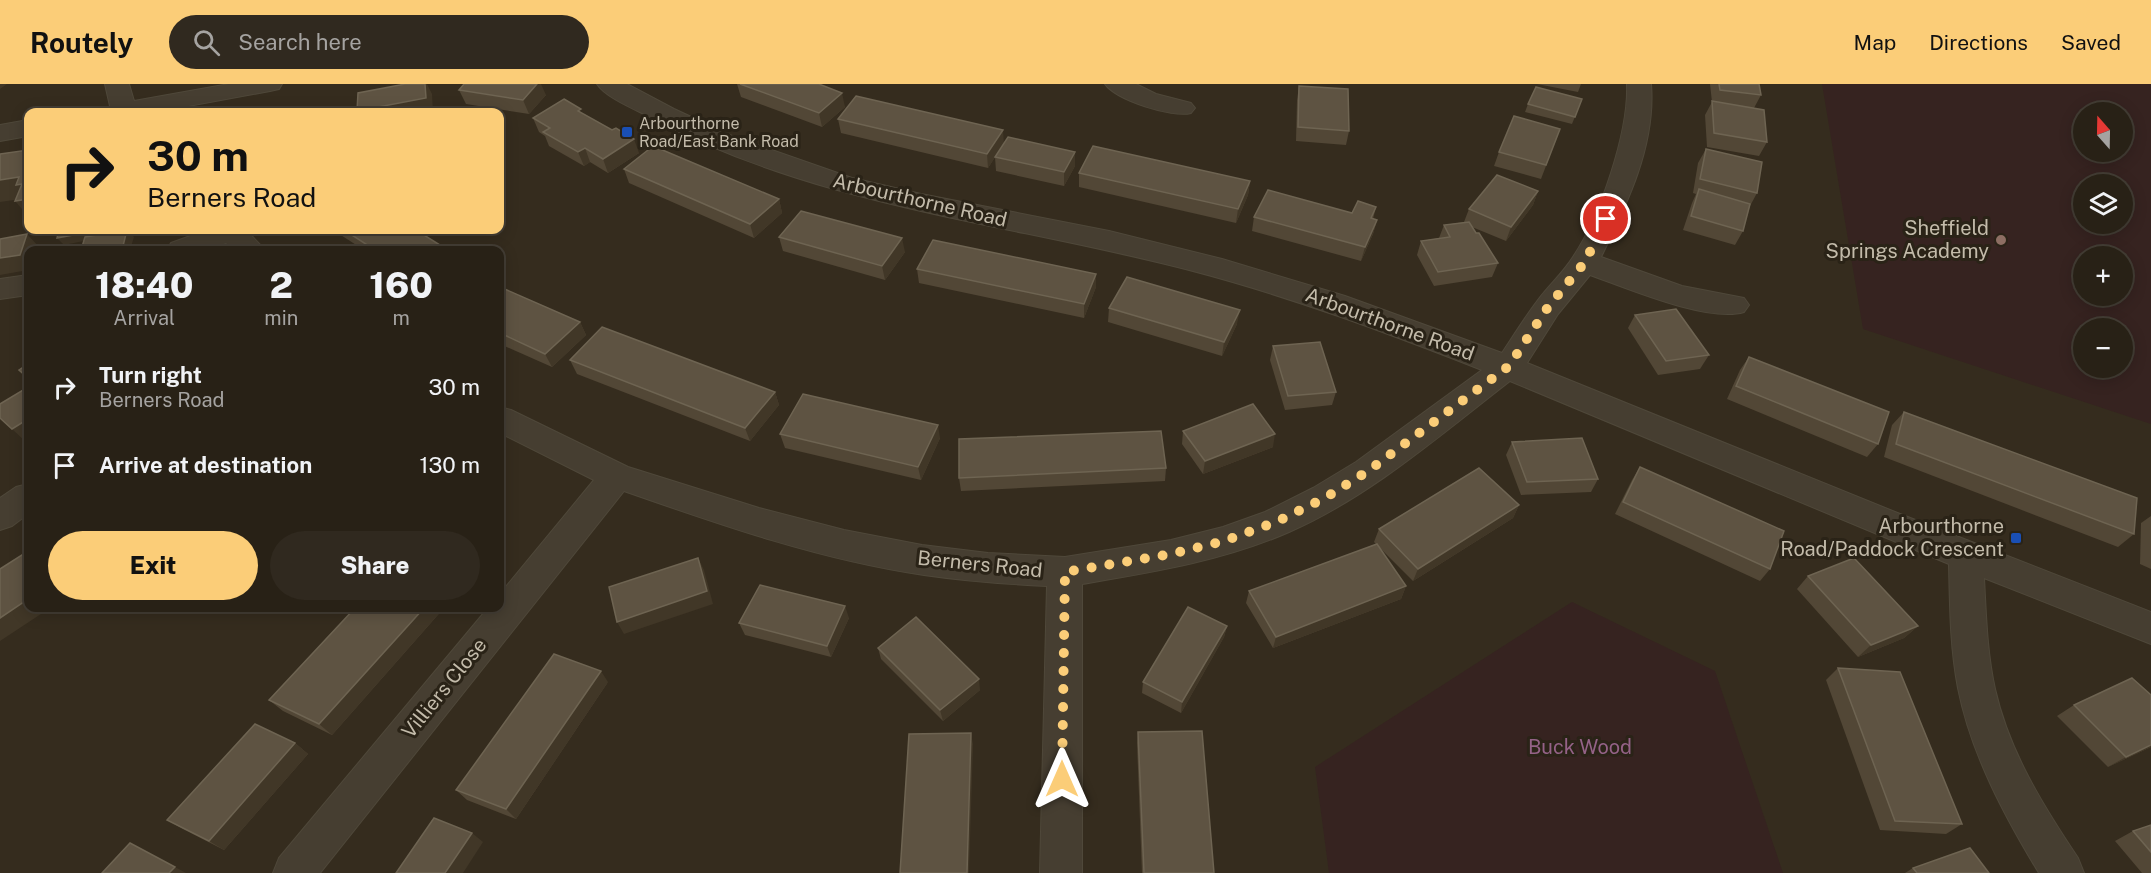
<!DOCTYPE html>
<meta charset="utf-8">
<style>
:root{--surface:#282116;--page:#30291f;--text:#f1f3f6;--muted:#a5a3a1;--line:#443e35;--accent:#fbcd78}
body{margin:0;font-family:"Public Sans",sans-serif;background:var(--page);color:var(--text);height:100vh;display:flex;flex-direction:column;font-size:22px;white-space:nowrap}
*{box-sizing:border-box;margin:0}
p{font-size:20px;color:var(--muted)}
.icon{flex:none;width:33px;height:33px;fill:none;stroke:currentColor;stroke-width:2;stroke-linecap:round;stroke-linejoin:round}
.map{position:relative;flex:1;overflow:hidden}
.drawer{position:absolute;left:24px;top:162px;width:480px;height:366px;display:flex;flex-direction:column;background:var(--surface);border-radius:12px;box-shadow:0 3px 15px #0003,0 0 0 2px var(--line)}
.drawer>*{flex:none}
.hud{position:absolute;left:24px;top:24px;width:480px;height:126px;border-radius:12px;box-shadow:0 3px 15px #0003,0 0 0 2px var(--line);background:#fbcd78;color:#111;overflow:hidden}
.needle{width:39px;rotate:340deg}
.tools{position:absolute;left:2073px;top:18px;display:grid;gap:12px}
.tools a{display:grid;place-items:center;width:60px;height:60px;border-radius:50%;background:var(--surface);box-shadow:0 3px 15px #0003,0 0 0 2px var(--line);font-size:30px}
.pin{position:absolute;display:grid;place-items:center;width:51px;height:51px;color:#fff;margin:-26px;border:3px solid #fff;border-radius:50%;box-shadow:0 2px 6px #0007}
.me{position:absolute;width:66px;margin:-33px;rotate:0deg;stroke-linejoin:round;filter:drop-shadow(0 0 4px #0008)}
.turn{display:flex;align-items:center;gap:21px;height:126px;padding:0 24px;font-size:27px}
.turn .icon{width:78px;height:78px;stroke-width:2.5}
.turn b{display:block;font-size:42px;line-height:51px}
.eta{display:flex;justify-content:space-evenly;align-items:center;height:102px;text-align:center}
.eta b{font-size:36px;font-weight:800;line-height:42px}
.button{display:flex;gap:12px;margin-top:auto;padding:12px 24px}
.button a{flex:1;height:69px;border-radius:36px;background:var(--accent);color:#111;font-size:24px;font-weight:800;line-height:69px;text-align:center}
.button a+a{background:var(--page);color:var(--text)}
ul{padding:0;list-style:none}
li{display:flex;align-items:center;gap:18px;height:78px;padding:0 24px}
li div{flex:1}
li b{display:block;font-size:22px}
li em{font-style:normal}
header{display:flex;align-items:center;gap:36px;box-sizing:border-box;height:84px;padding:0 30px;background:var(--accent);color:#111}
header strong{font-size:28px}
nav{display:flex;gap:33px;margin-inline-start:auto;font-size:21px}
.search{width:420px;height:54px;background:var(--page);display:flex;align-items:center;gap:15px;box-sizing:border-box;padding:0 21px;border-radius:33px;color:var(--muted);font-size:22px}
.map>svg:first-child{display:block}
</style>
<header>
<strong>Routely</strong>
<div class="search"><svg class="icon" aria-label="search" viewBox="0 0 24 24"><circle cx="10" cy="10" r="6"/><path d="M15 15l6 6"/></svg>Search here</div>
<nav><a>Map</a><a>Directions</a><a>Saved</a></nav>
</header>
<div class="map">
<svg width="2151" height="789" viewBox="0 0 2151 789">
<rect width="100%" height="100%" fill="#352c1e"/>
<!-- green -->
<g fill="#362320" fill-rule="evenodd">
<path d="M1822,0H2151V340L1863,245ZM2084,28H2122V68H2084ZM2084,100H2122V140H2084ZM2084,172H2122V212H2084ZM2084,244H2122V284H2084Z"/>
<path d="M1572,518L1715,587L1783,789H1329L1315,683Z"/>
</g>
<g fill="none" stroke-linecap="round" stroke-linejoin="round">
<!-- minor casing -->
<g stroke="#4f483a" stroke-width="2">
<g id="minor">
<path d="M105,0H129L134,17L229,0H282L279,5L270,7L156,28H105L110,22Z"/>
<path d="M597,0H627L674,25L732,52L852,94L921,110L1109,147L1222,175L1345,212L1502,269C1514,251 1525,233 1538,216C1549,201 1563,189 1573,173C1600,133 1629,48 1627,0H1651C1656,61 1627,120 1601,173L1682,202L1744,214L1749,221L1744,228C1708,239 1627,204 1590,191L1558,230L1527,279L1900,430L2151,528V560L1984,494C1986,531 1987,569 1995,605C2009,667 2043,722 2078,774L2084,789H2039C2005,733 1971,670 1958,604C1950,563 1950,521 1949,480L1510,297C1440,351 1371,412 1289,448C1223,477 1153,488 1082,500V789H1040L1047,502C1006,500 965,497 924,491C821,476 721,441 624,407L320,789H273L279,774L488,524H500V510L594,396L500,349V323L511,326L628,383L759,424L844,446L922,461L988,469L1065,473L1171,456L1223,443L1265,428L1313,404L1356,378L1482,286C1387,249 1292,213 1193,187C1011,139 821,124 652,34C637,26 606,14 597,0Z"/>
<path d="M1105,0H1136L1156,10L1191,19L1195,24L1191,29C1172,34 1116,16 1105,0Z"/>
<path d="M28,36V52L0,57V41Z"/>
<path d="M207,146H246L265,166H234L226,159L207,166H167L171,159Z"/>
<path d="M28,191V211L0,215V195Z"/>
<path d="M28,400V430L12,442L0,446V414L16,403Z"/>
</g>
</g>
<!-- minor -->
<use href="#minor" fill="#463e31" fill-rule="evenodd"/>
</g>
<!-- wall -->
<g fill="#524736">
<path d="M737,0H819L845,23L822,43L741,13Z"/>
<path d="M1537,0H1581L1578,8Z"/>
<path d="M1710,0H1759L1761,11L1754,24L1767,58L1759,72L1707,63L1705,31L1712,18Z"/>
<path d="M1299,2L1349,47L1346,61L1296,57L1297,16Z"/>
<path d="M459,6L546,11L529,30L466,20Z"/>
<path d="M1582,15L1572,40L1525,28L1528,20Z"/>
<path d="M584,31L639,69L608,89L590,78L584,82L549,62L545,52L539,48L533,34Z"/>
<path d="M838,35L1004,60L1075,82L1064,102L996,87L995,73L1002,62L988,84L841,49Z"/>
<path d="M1560,45L1541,95L1494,82L1499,68Z"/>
<path d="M1706,65L1757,109L1750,122L1743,147L1735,161L1683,146L1692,119L1696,110L1693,109L1698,79Z"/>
<path d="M624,85L779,115L782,129L754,154L629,99Z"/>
<path d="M1079,89L1250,97L1248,111L1236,139L1079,103Z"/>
<path d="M1538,107L1533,121L1506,157L1472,143L1498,179L1492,193L1434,202L1417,171L1421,157L1439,154L1444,141L1464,138L1469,125Z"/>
<path d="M1376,123L1373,135L1377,136L1373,150L1361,177L1252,147L1254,133L1352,129Z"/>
<path d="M333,146H416L448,166H364Z"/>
<path d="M779,153L905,168L885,196L783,167Z"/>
<path d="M917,185L1096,203L1084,234L919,199Z"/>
<path d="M500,203L580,238L586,251L552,283L500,260Z"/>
<path d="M1109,224L1237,240L1222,272L1108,238Z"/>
<path d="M1635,231L1709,271L1700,285L1658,291L1628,244Z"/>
<path d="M1273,262L1336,308L1332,321L1285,326L1270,276Z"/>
<path d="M1749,273L1878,360L1867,373L1727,315L1740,286Z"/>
<path d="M570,276L775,308L779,321L750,357L577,290Z"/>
<path d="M1904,328L2134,450L2118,463L1884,373L1892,341Z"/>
<path d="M1183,347L1273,363L1203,390L1182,360Z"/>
<path d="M780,350L940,354L921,396L785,364Z"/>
<path d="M1512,358L1598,395L1591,408L1521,411L1506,371Z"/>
<path d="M1640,383L1770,485L1760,497L1615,430L1632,396Z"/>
<path d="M1166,384L1165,397L961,407L959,394Z"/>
<path d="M1519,421L1513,434L1413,497L1379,463L1406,502L1401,515L1273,564L1246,519L1249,507L1376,460L1374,458L1379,445Z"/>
<path d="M2151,432V485L2140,480L2141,439Z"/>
<path d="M1808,492L1918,542L1904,554L1858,573L1797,505Z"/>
<path d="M355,524H442L443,525L332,651L283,627L269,616Z"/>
<path d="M849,534L831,573L745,551L739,539Z"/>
<path d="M1227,542L1224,553L1181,629L1142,609L1143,598Z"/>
<path d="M878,564L980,606L943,637L881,575Z"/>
<path d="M1838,584L1962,740L1946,750L1880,746L1826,596Z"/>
<path d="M608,598L516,735L467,716L456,706Z"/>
<path d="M2151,611V663L2108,683L2057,632L2074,621Z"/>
<path d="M1138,648L1214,789H1142L1137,659Z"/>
<path d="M295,659L308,670L224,766L183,745L167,736Z"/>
<path d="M2151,741V789H2142L2115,757L2133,747Z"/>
<path d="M1913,784L1989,789H1905Z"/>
</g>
<!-- shaded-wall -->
<g fill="#413727">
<path d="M0,0H7L0,5Z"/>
<path d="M425,0H427L432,10L433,28H358L357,27Z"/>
<path d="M537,0H541L546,11L529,30L523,16Z"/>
<path d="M842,9L845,23L822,43L819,29Z"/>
<path d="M1003,46L1004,60L988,84L987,70Z"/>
<path d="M634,55L639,69L608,89L603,75Z"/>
<path d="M585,64L590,78L584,82L578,68Z"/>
<path d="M1075,68V82L1064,102V88Z"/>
<path d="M19,93L28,114L0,118V96Z"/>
<path d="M1250,97L1248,111L1236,139L1238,125Z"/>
<path d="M1538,107L1533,121L1506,157L1511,143Z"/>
<path d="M28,115V132L15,117Z"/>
<path d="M779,115L782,129L754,154L750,140Z"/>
<path d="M1377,136L1373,150L1361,177L1365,163Z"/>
<path d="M100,146H110L108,152L64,161L57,154Z"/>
<path d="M127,146L134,153L130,166H122Z"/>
<path d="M27,150L40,164V166H28V186L0,191V174Z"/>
<path d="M902,154L905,168L885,196L882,182Z"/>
<path d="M1096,190V203L1084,234V220Z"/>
<path d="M1240,226L1237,240L1222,272L1224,258Z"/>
<path d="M580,238L586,251L552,283L545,270Z"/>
<path d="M775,308L779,321L750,357L745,344Z"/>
<path d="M28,335V358L27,359L12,345Z"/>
<path d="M938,341L940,354L921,396L918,383Z"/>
<path d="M1275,350L1273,363L1203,390L1205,377Z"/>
<path d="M1519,421L1513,434L1413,497L1418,485Z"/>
<path d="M698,474L704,486L713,520L624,550L617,538Z"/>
<path d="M1406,502L1401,515L1273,564L1276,553Z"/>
<path d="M28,515V524H50L0,557V534Z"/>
<path d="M845,522L849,534L831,573L827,562Z"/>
<path d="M424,524H442L443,525L332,651L319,640Z"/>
<path d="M1227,542L1224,553L1181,629L1182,618Z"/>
<path d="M1918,542L1904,554L1858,573L1871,561Z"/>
<path d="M601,587L608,598L516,735L506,725Z"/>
<path d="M979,595L980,606L943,637L940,626Z"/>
<path d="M971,649L973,660L969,789H967Z"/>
<path d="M295,659L308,670L224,766L209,757Z"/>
<path d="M2151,661V663L2108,683L2126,673Z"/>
<path d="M472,749L483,758L463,789H445Z"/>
<path d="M175,783L186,789H169Z"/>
</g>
<!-- building -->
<g fill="#5e5342" stroke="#6e6452" stroke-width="1.5">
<path d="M405,0H425L426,14L357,27L358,9Z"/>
<path d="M464,0H537L523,16L459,6Z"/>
<path d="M740,0H819L842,9L819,29Z"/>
<path d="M1719,0H1759L1761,11L1720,6Z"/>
<path d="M1299,2L1348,5L1349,47L1298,43Z"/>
<path d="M1536,3L1582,15L1575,33L1528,20Z"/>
<path d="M856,12L1003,46L987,70L838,35Z"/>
<path d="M564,15L581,25L578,27L612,46L616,44L634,55L603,75L585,64L578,68L543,48L550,44L533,34Z"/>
<path d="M1712,17L1764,26L1767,58L1714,49Z"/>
<path d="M282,24L301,28H276Z"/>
<path d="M1514,32L1560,45L1546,81L1499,68Z"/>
<path d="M1008,53L1075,68L1064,88L995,73Z"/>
<path d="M653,62L779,115L750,140L624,85Z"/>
<path d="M1093,62L1250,97L1238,125L1079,89Z"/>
<path d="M1706,65L1762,78L1757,109L1700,95Z"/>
<path d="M28,66V115L15,117L22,100L16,101L19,93L0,96V70Z"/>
<path d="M1497,91L1538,107L1511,143L1469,125Z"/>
<path d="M1699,105L1750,120L1743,147L1691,132Z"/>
<path d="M1268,106L1352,129L1358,117L1376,123L1371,134L1377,136L1365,163L1254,133Z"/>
<path d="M801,127L902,154L882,182L779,153Z"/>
<path d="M1469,138L1476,149H1479L1498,179L1438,188L1421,157L1450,153L1444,141Z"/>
<path d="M59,146H100L57,154Z"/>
<path d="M127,146L122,166H81L85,153Z"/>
<path d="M344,146H416L448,166H375Z"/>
<path d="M27,150L20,171L0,174V155Z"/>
<path d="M933,156L1096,190L1084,220L917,185Z"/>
<path d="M1127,193L1240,226L1224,258L1109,224Z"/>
<path d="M500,203L580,238L545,270L500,249Z"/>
<path d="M1676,225L1709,271L1666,277L1635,231Z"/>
<path d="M602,243L775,308L745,344L570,276Z"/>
<path d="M1320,258L1336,308L1288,312L1273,262Z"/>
<path d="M1749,273L1889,328L1878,360L1736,302Z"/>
<path d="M28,280V294L19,286Z"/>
<path d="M28,303V335L12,345L0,334V320Z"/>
<path d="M803,310L938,341L918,383L780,350Z"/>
<path d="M1253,320L1275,350L1205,377L1183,347Z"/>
<path d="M1904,328L2137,414L2134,450L1896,360Z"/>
<path d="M1161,347L1166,384L959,394V355Z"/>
<path d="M1582,354L1598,395L1527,398L1512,358Z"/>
<path d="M1640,383L1784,447L1770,485L1623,418Z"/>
<path d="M1479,384L1519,421L1418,485L1379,445Z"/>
<path d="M1377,460L1406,502L1276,553L1249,507Z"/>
<path d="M28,467V515L0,534V485Z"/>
<path d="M698,474L707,507L617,538L609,503Z"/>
<path d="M1854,474L1918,542L1871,561L1808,492Z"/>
<path d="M760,501L845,522L827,562L739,539Z"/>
<path d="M1188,523L1227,542L1182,618L1143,598Z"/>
<path d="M355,524H424L319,640L269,616Z"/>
<path d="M916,533L979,595L940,626L878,564Z"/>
<path d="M554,570L601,587L506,725L456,706Z"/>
<path d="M1838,584L1900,588L1962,740L1895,737Z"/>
<path d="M2132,594L2151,611V661L2126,673L2074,621Z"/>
<path d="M255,640L295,659L209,757L167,736Z"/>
<path d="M1202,647L1214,789H1144L1138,648Z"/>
<path d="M971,649L967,789H900L909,650Z"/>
<path d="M434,734L472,749L445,789H396Z"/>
<path d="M2151,741V768L2133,747Z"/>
<path d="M130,759L175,783L169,789H102Z"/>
<path d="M1970,764L1989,789H1917L1913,784Z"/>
</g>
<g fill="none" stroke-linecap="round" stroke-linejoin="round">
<!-- route -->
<path stroke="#fbcd78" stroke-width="10" stroke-dasharray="0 18" d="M1062,695L1065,488L1171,470L1224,457L1276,438L1325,414L1368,387L1509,282L1548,223L1585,178L1606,135"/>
</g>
<!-- markers -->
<g fill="#1a4fb4" stroke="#2a2317" stroke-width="2">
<rect x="621" y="42" width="12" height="12" rx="3"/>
<rect x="2010" y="448" width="12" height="12" rx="3"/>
</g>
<circle fill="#8d6e63" stroke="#2a2317" stroke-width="2" cx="2001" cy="156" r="6"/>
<g text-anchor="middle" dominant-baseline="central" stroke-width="6" stroke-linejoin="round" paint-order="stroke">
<!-- far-poi labels -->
<g font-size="16" fill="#c3bbaa" stroke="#2a2317" text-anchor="start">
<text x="639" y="39">Arbourthorne<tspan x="639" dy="18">Road/East Bank Road</tspan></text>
</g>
<!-- street labels -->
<g font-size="20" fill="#c3bbaa" stroke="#2a2317">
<text transform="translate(920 116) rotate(13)">Arbourthorne Road</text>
<text transform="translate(1390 240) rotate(20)">Arbourthorne Road</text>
<text transform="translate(980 480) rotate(6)">Berners Road</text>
<text transform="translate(444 604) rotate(-51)">Villiers Close</text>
</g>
<!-- poi labels -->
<g font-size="20" fill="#c3bbaa" stroke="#2a2317" text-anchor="end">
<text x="1989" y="144">Sheffield<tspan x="1989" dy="23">Springs Academy</tspan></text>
<text x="2004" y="442">Arbourthorne<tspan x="2004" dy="23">Road/Paddock Crescent</tspan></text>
</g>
<!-- park labels -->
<g font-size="20" fill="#946287" stroke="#2a2317">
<text x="1580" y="663">Buck Wood</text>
</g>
</g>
</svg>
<div class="tools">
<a><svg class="needle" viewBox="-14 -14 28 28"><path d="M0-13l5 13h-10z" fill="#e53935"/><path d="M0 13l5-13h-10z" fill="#a5a3a1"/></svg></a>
<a><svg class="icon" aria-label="layers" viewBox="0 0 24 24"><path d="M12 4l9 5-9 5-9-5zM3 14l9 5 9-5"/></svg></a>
<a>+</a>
<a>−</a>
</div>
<div class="pin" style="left:1606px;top:135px;background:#d93025"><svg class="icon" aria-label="arrive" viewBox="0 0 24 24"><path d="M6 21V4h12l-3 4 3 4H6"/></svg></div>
<svg class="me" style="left:1062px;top:695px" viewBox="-20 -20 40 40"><path d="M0-17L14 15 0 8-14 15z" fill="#fbcd78" stroke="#fff" stroke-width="4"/></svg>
<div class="hud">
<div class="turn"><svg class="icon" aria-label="right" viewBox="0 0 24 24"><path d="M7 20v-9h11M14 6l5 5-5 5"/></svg><div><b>30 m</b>Berners Road</div></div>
</div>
<section class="drawer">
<div class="eta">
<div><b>18:40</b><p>Arrival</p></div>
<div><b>2</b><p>min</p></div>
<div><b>160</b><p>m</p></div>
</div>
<ul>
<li><svg class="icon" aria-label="right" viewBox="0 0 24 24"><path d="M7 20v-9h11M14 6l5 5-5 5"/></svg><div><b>Turn right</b><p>Berners Road</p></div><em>30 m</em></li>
<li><svg class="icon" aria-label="arrive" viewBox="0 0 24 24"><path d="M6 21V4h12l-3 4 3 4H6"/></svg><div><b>Arrive at destination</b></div><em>130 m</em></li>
</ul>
<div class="button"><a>Exit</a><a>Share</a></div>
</section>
</div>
